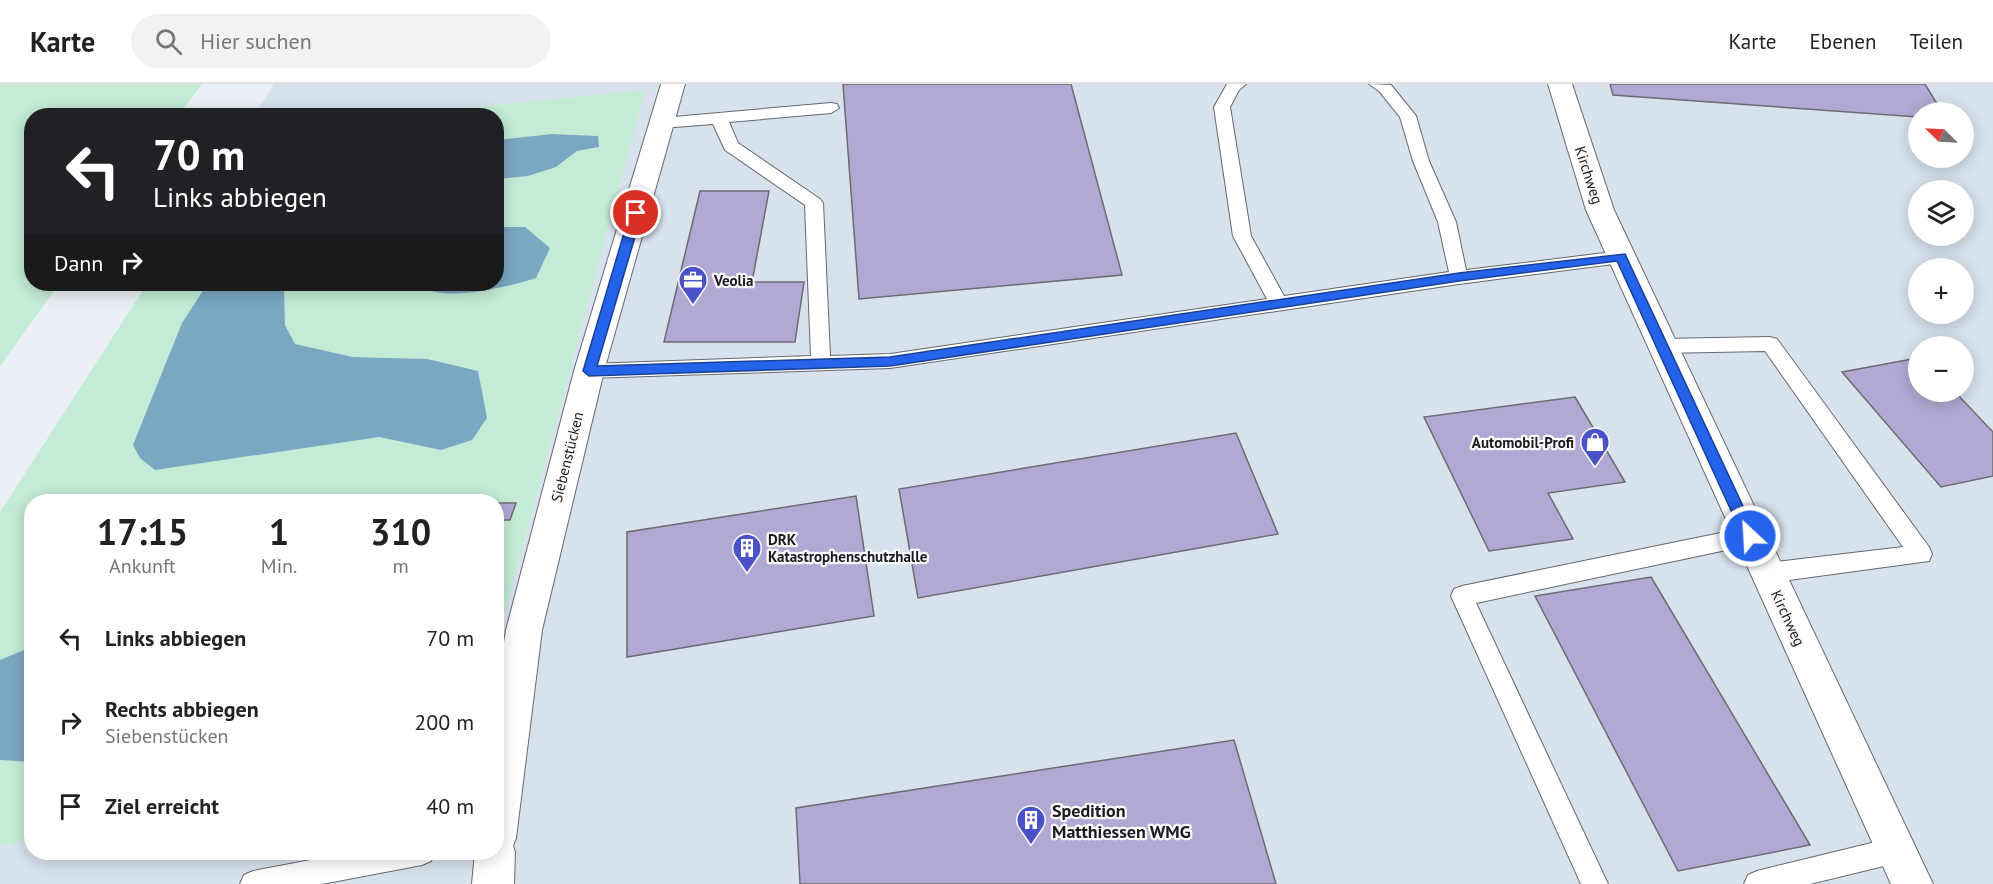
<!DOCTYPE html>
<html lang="de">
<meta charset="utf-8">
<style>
:root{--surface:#fff;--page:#f2f2f2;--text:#222;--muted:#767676;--line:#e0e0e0}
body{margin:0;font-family:"PT Sans",sans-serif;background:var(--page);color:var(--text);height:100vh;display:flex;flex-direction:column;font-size:22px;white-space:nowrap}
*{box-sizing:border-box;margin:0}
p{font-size:20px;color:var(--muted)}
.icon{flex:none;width:33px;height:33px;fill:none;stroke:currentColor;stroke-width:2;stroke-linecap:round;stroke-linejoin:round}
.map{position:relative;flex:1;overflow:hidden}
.side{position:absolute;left:24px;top:410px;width:480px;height:366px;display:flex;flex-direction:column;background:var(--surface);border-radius:24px;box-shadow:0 3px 15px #0003}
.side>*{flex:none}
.banner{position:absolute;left:24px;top:24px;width:480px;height:183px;border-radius:24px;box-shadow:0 3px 15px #0003;background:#202124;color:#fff;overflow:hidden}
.needle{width:39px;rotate:294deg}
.fabs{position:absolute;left:1908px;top:18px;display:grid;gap:12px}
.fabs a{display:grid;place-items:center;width:66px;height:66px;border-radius:50%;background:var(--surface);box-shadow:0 3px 15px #0003;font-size:30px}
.pin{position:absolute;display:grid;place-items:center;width:51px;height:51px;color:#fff;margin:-26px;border:3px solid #fff;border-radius:50%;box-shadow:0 2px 6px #0007}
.me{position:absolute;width:66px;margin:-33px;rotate:335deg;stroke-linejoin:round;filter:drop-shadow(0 0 4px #0008)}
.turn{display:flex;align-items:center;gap:21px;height:126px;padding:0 30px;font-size:27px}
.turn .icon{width:78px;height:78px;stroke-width:2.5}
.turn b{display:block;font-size:42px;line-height:51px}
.then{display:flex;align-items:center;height:57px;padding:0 30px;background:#0003;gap:12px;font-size:22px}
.eta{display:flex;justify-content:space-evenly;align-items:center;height:102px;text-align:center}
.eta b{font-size:36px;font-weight:700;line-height:42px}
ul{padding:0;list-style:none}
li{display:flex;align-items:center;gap:18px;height:84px;padding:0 30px}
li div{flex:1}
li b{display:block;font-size:22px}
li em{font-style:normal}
header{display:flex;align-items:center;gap:36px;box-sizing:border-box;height:84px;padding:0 30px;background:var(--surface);border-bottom:2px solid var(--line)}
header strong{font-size:28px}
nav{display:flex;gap:33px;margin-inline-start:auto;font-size:21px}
.search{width:420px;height:54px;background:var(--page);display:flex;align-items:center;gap:15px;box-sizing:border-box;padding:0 21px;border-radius:33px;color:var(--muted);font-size:22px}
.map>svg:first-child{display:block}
</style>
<header>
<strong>Karte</strong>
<div class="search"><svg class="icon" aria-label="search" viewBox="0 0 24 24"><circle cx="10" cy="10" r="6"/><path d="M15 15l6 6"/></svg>Hier suchen</div>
<nav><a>Karte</a><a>Ebenen</a><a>Teilen</a></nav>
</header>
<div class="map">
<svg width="1993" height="800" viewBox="0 0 1993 800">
<rect width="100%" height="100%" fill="#e9eff4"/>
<!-- built -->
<path fill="#d7e2ed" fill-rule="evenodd" d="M274,0H1993V800H0V761L31,756L32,768H496L497,558L644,6L394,31H254ZM1918,28H1964V74H1918ZM1918,106H1964V152H1918ZM1918,184H1964V230H1918ZM1918,262H1964V308H1918Z"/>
<!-- green -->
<g fill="#c3ebd5">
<path d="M0,0H202L179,31L32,32V200H59L0,282Z"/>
<path d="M645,6L497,558L496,417H32L31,563L0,576V428L147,200H207L182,239L379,353L441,366L427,275L353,273L295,260L285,241L284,200H421C435,215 478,206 499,205L500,143L497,144V95L528,92L556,83L577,67L598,63V52L552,50L497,56L496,32L394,31Z"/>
<path d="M0,676L31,678V756L0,761Z"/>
</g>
<!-- water -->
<g fill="#7aa7c1">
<path d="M552,50L598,52L599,63L577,67L556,83L528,92L497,95V56Z"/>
<path d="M500,143H525L550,164L536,194C511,202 439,221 421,200H496L497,144Z"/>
<path d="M207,200H284L285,241L295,260L353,273L427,275L478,287L487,334L472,356L441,366L379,353L155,386L140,374L133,361L182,239Z"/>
<path d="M31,563V678L0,676V576Z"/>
</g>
<!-- building -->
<g fill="#b1a9d4" stroke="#6c6b71" stroke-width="1.5">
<path d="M843,0H1071L1122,191L859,215Z"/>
<path d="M1610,0H1925L1942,28H1918V33L1613,11Z"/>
<path d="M700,107H769L752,198H804L795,258H664Z"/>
<path d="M1918,274V308H1955L1993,348V392L1941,403L1842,288Z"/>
<path d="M1575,313L1625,398L1548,409L1573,455L1489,467L1424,333Z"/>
<path d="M1236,349L1278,450L918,514L899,405Z"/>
<path d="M856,412L874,532L627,573V448Z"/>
<path d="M496,419H516L510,436H496Z"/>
<path d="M1651,493L1810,761L1678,787L1535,512Z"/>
<path d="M1234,656L1276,800H800L796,724Z"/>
</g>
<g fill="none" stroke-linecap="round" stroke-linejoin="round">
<!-- service casing -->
<g stroke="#65696e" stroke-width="2">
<g id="service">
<path d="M1227,0H1246L1239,6L1230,23L1251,152L1284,212L1449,188L1438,138L1413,77L1400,33L1379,7L1369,0L1391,1L1416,32L1429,77L1456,138L1466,186L1621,167L1627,169L1630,173L1627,177L1621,179L1459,200L890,284L589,294L582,292L579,287L582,282L589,280L811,272L805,121L725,66L713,40L662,44L656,43L654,39L662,34L831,19L837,20L839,24L831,29L729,38L738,59L820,115L823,119L830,272L890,270L1267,215L1233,152L1214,23Z"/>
<path d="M1770,253L1777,255L1929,463L1932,470L1929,477L1767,499L1759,496L1756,489L1759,482L1767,479L1903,463L1765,267L1661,269L1654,267L1651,262L1654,257L1661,255Z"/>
<path d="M1750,443L1758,446L1761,452L1758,458L1750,461L1476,519L1608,800H1581L1451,512L1454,505L1462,502Z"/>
<path d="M1896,753L1905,757L1909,766L1905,775L1896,779L1810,800H1744L1748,791L1757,787Z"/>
<path d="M353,768H435L431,777L422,781L322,800H240L244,791L253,787Z"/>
</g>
</g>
<!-- minor casing -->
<g stroke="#65696e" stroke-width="2">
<g id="minor">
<path d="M661,0H685L604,287L542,546L516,754L513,762L515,768L514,800H472L475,768H496V607L506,546L574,287Z"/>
<path d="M1548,0H1572L1614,126L1933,800H1891L1586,126Z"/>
</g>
</g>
<!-- service -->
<use href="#service" fill="#fff" fill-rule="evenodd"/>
<!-- minor -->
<use href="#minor" fill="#fff" fill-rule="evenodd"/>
</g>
<!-- route -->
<path fill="#2563eb" stroke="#184099" stroke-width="1.5" d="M636,125L642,129L597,282L890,273L1459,189L1625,170L1757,452L1755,457H1745L1617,177L1459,197L890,282L589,292L583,287L630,129Z"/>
<!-- icons -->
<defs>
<g id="office-pin" transform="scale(1.5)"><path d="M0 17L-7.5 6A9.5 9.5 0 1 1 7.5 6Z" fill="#4b52c8" stroke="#fafcfe"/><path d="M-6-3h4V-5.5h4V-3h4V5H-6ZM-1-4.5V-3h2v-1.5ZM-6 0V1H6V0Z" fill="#fff"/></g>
<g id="shop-pin" transform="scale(1.5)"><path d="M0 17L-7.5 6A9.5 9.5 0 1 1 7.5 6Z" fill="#4b52c8" stroke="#fafcfe"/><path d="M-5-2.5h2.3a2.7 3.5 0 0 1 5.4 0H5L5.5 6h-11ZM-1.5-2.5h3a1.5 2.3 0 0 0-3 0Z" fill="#fff"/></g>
<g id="building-pin" transform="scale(1.5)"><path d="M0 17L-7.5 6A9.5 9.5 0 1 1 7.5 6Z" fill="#4b52c8" stroke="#fafcfe"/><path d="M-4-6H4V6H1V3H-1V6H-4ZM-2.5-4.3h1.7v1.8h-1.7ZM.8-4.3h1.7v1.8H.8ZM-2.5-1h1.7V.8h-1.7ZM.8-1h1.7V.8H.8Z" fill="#fff"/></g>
</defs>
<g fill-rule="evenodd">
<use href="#office-pin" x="693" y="196"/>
<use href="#shop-pin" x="1595" y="358"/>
<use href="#building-pin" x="747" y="464"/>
<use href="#building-pin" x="1031" y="736"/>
</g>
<g text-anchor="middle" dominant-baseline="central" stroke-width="4.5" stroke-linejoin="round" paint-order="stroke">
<!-- street labels -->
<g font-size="15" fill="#191b1d" stroke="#fafcfe">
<text transform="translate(1589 91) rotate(72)">Kirchweg</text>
<text transform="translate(567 373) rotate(-76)">Siebenstücken</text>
<text transform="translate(1788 534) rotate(65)">Kirchweg</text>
</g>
<!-- poi labels -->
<g font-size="15" font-weight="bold" fill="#191b1d" stroke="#fafcfe" text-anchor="start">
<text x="714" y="196">Veolia</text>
<text x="1574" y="358" text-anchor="end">Automobil-Profi</text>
<text x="768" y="455">DRK<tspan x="768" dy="17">Katastrophenschutzhalle</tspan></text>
</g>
<!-- near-poi labels -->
<g font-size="18" font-weight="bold" fill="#191b1d" stroke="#fafcfe" text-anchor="start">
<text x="1052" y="726">Spedition<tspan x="1052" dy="21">Matthiessen WMG</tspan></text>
</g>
</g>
</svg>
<div class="fabs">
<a><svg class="needle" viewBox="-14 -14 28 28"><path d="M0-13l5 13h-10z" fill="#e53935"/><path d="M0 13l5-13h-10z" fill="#767676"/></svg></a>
<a><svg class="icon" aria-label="layers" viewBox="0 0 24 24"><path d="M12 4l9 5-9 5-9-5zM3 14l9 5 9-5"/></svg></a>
<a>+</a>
<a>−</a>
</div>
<div class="pin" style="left:636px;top:129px;background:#d93025"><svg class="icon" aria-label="arrive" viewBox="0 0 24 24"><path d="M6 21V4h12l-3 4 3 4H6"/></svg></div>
<svg class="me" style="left:1750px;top:452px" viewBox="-20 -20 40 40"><circle r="17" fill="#2563eb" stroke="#fff" stroke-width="3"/><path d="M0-11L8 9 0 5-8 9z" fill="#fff"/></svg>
<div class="banner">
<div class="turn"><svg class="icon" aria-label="left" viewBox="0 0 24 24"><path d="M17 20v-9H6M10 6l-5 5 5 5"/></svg><div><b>70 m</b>Links abbiegen</div></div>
<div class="then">Dann<svg class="icon" aria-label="right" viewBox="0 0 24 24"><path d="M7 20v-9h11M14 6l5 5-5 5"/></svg></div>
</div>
<section class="side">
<div class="eta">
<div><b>17:15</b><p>Ankunft</p></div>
<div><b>1</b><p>Min.</p></div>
<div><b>310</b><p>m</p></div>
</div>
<ul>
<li><svg class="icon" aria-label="left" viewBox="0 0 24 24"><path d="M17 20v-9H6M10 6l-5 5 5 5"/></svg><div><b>Links abbiegen</b></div><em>70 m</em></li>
<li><svg class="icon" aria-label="right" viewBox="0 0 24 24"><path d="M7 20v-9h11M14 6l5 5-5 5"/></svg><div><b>Rechts abbiegen</b><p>Siebenstücken</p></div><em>200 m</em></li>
<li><svg class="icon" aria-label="arrive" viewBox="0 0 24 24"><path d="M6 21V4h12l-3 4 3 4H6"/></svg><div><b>Ziel erreicht</b></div><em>40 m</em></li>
</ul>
</section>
</div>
